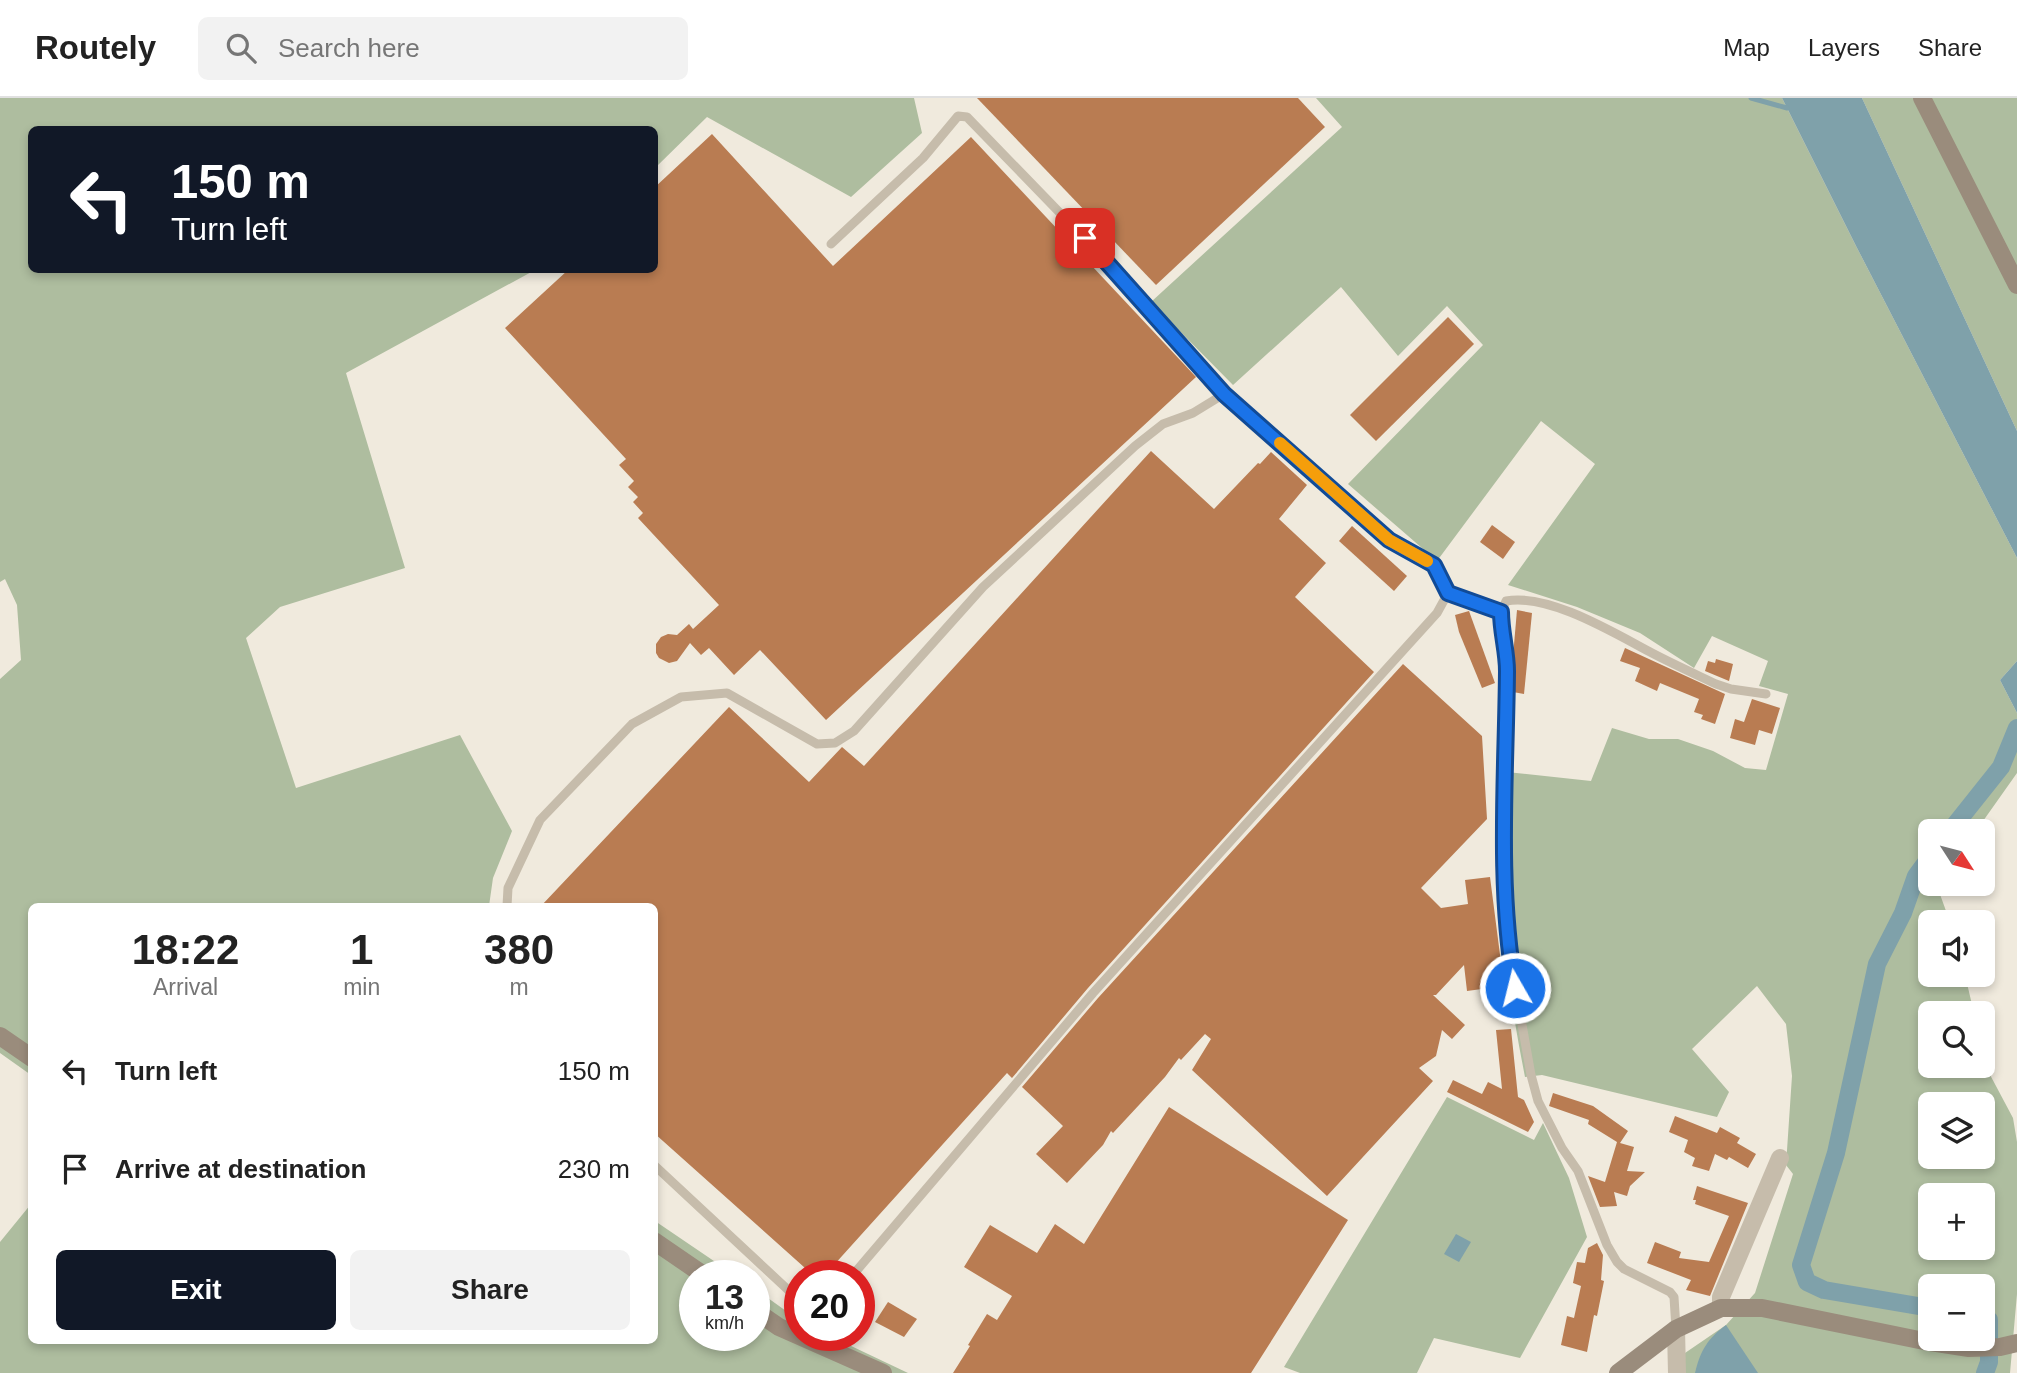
<!DOCTYPE html>
<meta charset="utf-8">
<style>
:root{--surface:#fff;--page:#f2f2f2;--text:#222;--muted:#767676;--line:#e0e0e0;--accent:#111827}
body{margin:0;font-family:Arial,sans-serif;background:var(--page);color:var(--text);height:100vh;display:flex;flex-direction:column;font-size:26px;white-space:nowrap}
*{box-sizing:border-box;margin:0}
p{font-size:23px;color:var(--muted)}
.icon{flex:none;width:38px;height:38px;fill:none;stroke:currentColor;stroke-width:2;stroke-linecap:round;stroke-linejoin:round}
.map{position:relative;flex:1;overflow:hidden}
.details{position:absolute;left:28px;top:805px;width:630px;height:441px;display:flex;flex-direction:column;background:var(--surface);border-radius:10px;box-shadow:0 4px 10px #0003}
.details>*{flex:none}
.banner{position:absolute;left:28px;top:28px;width:630px;height:147px;border-radius:10px;box-shadow:0 4px 10px #0003;background:#111827;color:#fff;overflow:hidden}
.needle{width:46px;rotate:126deg}
.fabs{position:absolute;left:1918px;top:721px;display:grid;gap:14px}
.fabs a{display:grid;place-items:center;width:77px;height:77px;border-radius:10px;background:var(--surface);box-shadow:0 4px 10px #0003;font-size:35px}
.speed{position:absolute;left:679px;top:1162px;display:flex;gap:14px;font-size:35px;font-weight:700;text-align:center}
.speed>*{display:grid;place-content:center;width:91px;height:91px;border-radius:50%;background:var(--surface);box-shadow:0 4px 10px #0003;line-height:1}
.speed small{font-size:18px;font-weight:400}
.speed .limit{border:10px solid #d22;background:#fff;color:#111}
.pin{position:absolute;display:grid;place-items:center;width:60px;height:60px;color:#fff;margin:-30px;border-radius:14px;box-shadow:0 4px 10px #0006}
.me{position:absolute;width:77px;margin:-38px;rotate:352deg;stroke-linejoin:round;filter:drop-shadow(0 0 5px #0008)}
.turn{display:flex;align-items:center;gap:24px;height:147px;padding:0 28px;font-size:32px}
.turn .icon{width:91px;height:91px;stroke-width:2.5}
.turn b{display:block;font-size:49px;line-height:60px}
.eta{display:flex;justify-content:space-evenly;align-items:center;height:119px;text-align:center}
.eta b{font-size:42px;font-weight:600;line-height:49px}
.button{display:flex;gap:14px;margin-top:auto;padding:14px 28px}
.button a{flex:1;height:80px;border-radius:10px;background:var(--accent);color:#fff;font-size:28px;font-weight:600;line-height:80px;text-align:center}
.button a+a{background:var(--page);color:var(--text)}
ul{padding:0;list-style:none}
li{display:flex;align-items:center;gap:21px;height:98px;padding:0 28px}
li div{flex:1}
li b{display:block;font-size:26px}
li em{font-style:normal}
header{display:flex;align-items:center;gap:42px;box-sizing:border-box;height:98px;padding:0 35px;background:var(--surface);border-bottom:2px solid var(--line)}
header strong{font-size:33px}
nav{display:flex;gap:38px;margin-inline-start:auto;font-size:24px}
.search{width:490px;height:63px;background:var(--page);display:flex;align-items:center;gap:18px;box-sizing:border-box;padding:0 24px;border-radius:10px;color:var(--muted);font-size:26px}
.map>svg:first-child{display:block}
</style>
<header>
<strong>Routely</strong>
<div class="search"><svg class="icon" aria-label="search" viewBox="0 0 24 24"><circle cx="10" cy="10" r="6"/><path d="M15 15l6 6"/></svg>Search here</div>
<nav><a>Map</a><a>Layers</a><a>Share</a></nav>
</header>
<div class="map">
<svg width="2017" height="1275" viewBox="0 0 2017 1275">
<rect width="100%" height="100%" fill="#f0eadd"/>
<!-- green -->
<g fill="#aebd9f" fill-rule="evenodd">
<path d="M0,0H914L922,35L851,99L707,19L655,70L654,32H32V172H535L346,275L405,470L280,509L246,540L296,690L460,637L512,733L493,780L489,808H32L31,977L0,955V581L21,562L17,507L5,481L0,484Z"/>
<path d="M1316,0H1782L1856,148L2017,460V563L2000,582L2017,615V675L1976,733H1930V786H1938L1937,788L1950,824H1930V877H1965L1974,915H1930V968H1983V951L1988,973L2013,1020L2017,1044V1196L2010,1275H1684L1685,1255L1726,1227L1755,1195L1793,1076L1786,1067L1792,978L1786,926L1757,888L1692,951L1729,994L1717,1019L1542,977L1525,979C1505,879 1492,775 1497,673L1591,683L1612,630L1649,641H1678L1713,653L1745,670L1766,672L1788,596L1759,588L1768,563L1712,538L1694,570L1640,535L1577,509L1508,487L1595,366L1541,323L1437,463L1348,386L1483,247L1447,208L1398,258L1341,189L1233,287L1151,204L1342,29ZM1930,1006H1983V1059H1930ZM1930,1097H1983V1150H1930ZM1930,1188H1983V1241H1930Z"/>
<path d="M1862,0H2017V333Z"/>
<path d="M1447,999L1534,1042L1543,1025L1569,1080L1587,1139L1520,1260L1434,1240L1417,1275H1300L1284,1269Z"/>
<path d="M31,1106L32,1242H654L655,1123L736,1178H695V1237H754V1190L800,1223V1237H828L908,1275H0V1144Z"/>
</g>
<!-- water -->
<g fill="#7fa1aa">
<path d="M1782,0H1862L2017,333V460L1856,148Z"/>
<path d="M2017,563V615L2000,582Z"/>
<path d="M1456,1136L1471,1144L1459,1164L1444,1156Z"/>
<path d="M1726,1227L1758,1275H1695C1700,1253 1708,1240 1726,1227Z"/>
</g>
<g fill="none" stroke-linecap="round" stroke-linejoin="round">
<!-- stream -->
<path stroke="#7fa1aa" stroke-width="5" d="M1751,0L1787,10"/>
<!-- canal -->
<g stroke="#7fa1aa" stroke-width="18">
<path d="M1950,733L2001,669L2017,630"/>
<path d="M1930,759L1916,778L1903,815L1877,866L1836,1055L1801,1167L1807,1184L1824,1192L1930,1210"/>
<path d="M1983,1220L1989,1222V1264L1985,1275"/>
</g>
</g>
<!-- building -->
<g fill="#b97c52">
<path d="M977,0H1298L1325,29L1156,187Z"/>
<path d="M712,36L833,168L971,39L1196,279L826,622L760,552L734,577L709,550L701,557L690,545L677,563L669,565L659,560L656,555V546L661,539L668,536L677,537L689,526L693,531L719,507L638,420L643,415L633,404L638,399L628,389L634,383L619,367L626,361L505,230L568,172H654V90Z"/>
<path d="M1448,219L1474,246L1376,343L1350,317Z"/>
<path d="M1151,353L1214,411L1258,365L1260,366L1271,354L1307,387L1279,421L1326,465L1295,499L1374,574L1088,890L1012,980L1007,975L824,1178H814L654,1035V808H541L729,609L809,684L842,649L864,668Z"/>
<path d="M1492,427L1515,444L1503,461L1480,444Z"/>
<path d="M1352,428L1407,478L1394,493L1339,443Z"/>
<path d="M1517,512L1532,515L1524,596L1513,594V558Z"/>
<path d="M1469,513L1495,585L1482,590L1459,534L1455,517Z"/>
<path d="M1625,550L1725,596L1715,626L1701,621L1703,617L1694,614L1699,601L1660,585L1657,593L1635,583L1640,570L1620,563Z"/>
<path d="M1716,561L1733,566L1729,583L1705,573L1708,563L1715,565Z"/>
<path d="M1403,566L1482,638L1487,721L1421,790L1441,810L1468,806L1465,782L1490,779L1504,888L1467,893L1464,867L1436,897H1433L1465,927L1452,941L1442,932L1436,958L1419,970L1433,983L1327,1098L1192,972L1211,941L1205,936L1181,962L1179,960L1165,979L1113,1035L1111,1033L1103,1047L1067,1085L1036,1056L1063,1028L1022,989L1098,900Z"/>
<path d="M1752,601L1780,610L1772,636L1759,632L1755,647L1730,640L1735,621L1744,624Z"/>
<path d="M1511,931L1518,999L1524,1002L1534,1024L1528,1034L1447,994L1453,982L1482,996L1488,984L1502,991L1496,932Z"/>
<path d="M1553,995L1593,1008L1628,1033L1620,1045L1634,1049L1627,1073L1645,1074L1630,1088L1627,1098L1614,1094L1617,1108L1600,1109L1588,1078L1605,1084L1617,1044L1588,1026L1589,1022L1549,1008Z"/>
<path d="M1169,1009L1348,1122L1251,1275H953L970,1248L968,1247L987,1216L997,1222L1012,1198L964,1169L990,1127L1037,1155L1055,1126L1084,1146Z"/>
<path d="M1675,1018L1717,1035L1720,1029L1740,1040L1737,1045L1756,1056L1748,1070L1729,1059L1727,1062L1715,1056L1709,1073L1692,1068L1695,1060L1684,1054L1688,1042L1669,1034Z"/>
<path d="M1697,1088L1748,1105L1710,1198L1686,1192L1691,1182L1647,1165L1655,1144L1681,1154L1679,1160L1709,1164L1729,1118L1695,1106L1696,1102H1693Z"/>
<path d="M1597,1145L1603,1157L1601,1182L1604,1183L1597,1218L1594,1217L1587,1254L1561,1247L1567,1218L1574,1220L1581,1188L1573,1185L1577,1164L1585,1165L1588,1150Z"/>
<path d="M888,1204L917,1221L904,1239L875,1224Z"/>
</g>
<g fill="none" stroke-linecap="round" stroke-linejoin="round">
<!-- lane -->
<g stroke="#c6bcab" stroke-width="9">
<path d="M831,146L923,60L958,18L967,19L1121,178L1224,296L1389,441L1434,467L1448,495L1467,500L1501,514"/>
<path d="M507,808L508,790L540,722L632,626L681,599L727,595L817,646L835,645L854,633L983,489L1135,348L1163,326L1193,315L1224,296"/>
<path d="M654,1067L800,1203"/>
<path d="M852,1178L1093,895L1437,515L1448,495"/>
<path d="M1676,1231L1674,1199L1670,1194L1624,1171L1617,1164L1607,1147L1578,1073L1562,1050L1538,1003L1531,977L1511,865L1503,761L1507,568L1501,514L1506,503C1549,495 1614,535 1652,555C1673,566 1695,576 1716,586L1731,591L1766,596"/>
</g>
<!-- street -->
<g stroke="#c6bcab" stroke-width="18">
<path d="M1721,1210V1199L1780,1060"/>
<path d="M1676,1231L1677,1275"/>
</g>
<!-- secondary -->
<g stroke="#9a8c7c" stroke-width="18">
<path d="M1922,0L2017,187"/>
<path d="M0,938L32,960"/>
<path d="M654,1143L705,1178"/>
<path d="M754,1212L779,1229L883,1275"/>
<path d="M1618,1275L1676,1231L1721,1210H1762L1924,1243L1969,1250L2000,1249L2017,1245"/>
</g>
</g>
<g fill="none" stroke-linecap="round" stroke-linejoin="round">
<!-- route casing -->
<g stroke="#114b97" stroke-width="18">
<path id="route" d="M1085,140L1224,296L1389,442L1434,467L1448,495L1501,514C1501,534 1507,553 1507,573C1506,679 1497,785 1515,890"/>
</g>
<!-- route -->
<use href="#route" stroke="#1a73e8" stroke-width="12"/>
<!-- slow -->
<path stroke="#f59e0b" stroke-width="12" d="M1280,345L1389,442L1427,463"/>
</g>
</svg>
<div class="fabs">
<a><svg class="needle" viewBox="-14 -14 28 28"><path d="M0-13l5 13h-10z" fill="#e53935"/><path d="M0 13l5-13h-10z" fill="#767676"/></svg></a>
<a><svg class="icon" aria-label="sound" viewBox="0 0 24 24"><path d="M4 9h4l5-4v14l-5-4H4zM17 9q2 3 0 6"/></svg></a>
<a><svg class="icon" aria-label="search" viewBox="0 0 24 24"><circle cx="10" cy="10" r="6"/><path d="M15 15l6 6"/></svg></a>
<a><svg class="icon" aria-label="layers" viewBox="0 0 24 24"><path d="M12 4l9 5-9 5-9-5zM3 14l9 5 9-5"/></svg></a>
<a>+</a>
<a>−</a>
</div>
<div class="speed"><div>13<small>km/h</small></div><div class="limit">20</div></div>
<div class="pin" style="left:1085px;top:140px;background:#d93025"><svg class="icon" aria-label="arrive" viewBox="0 0 24 24"><path d="M6 21V4h12l-3 4 3 4H6"/></svg></div>
<svg class="me" style="left:1515px;top:890px" viewBox="-20 -20 40 40"><circle r="17" fill="#1a73e8" stroke="#fff" stroke-width="3"/><path d="M0-11L8 9 0 5-8 9z" fill="#fff"/></svg>
<div class="banner">
<div class="turn"><svg class="icon" aria-label="left" viewBox="0 0 24 24"><path d="M17 20v-9H6M10 6l-5 5 5 5"/></svg><div><b>150 m</b>Turn left</div></div>
</div>
<section class="details">
<div class="eta">
<div><b>18:22</b><p>Arrival</p></div>
<div><b>1</b><p>min</p></div>
<div><b>380</b><p>m</p></div>
</div>
<ul>
<li><svg class="icon" aria-label="left" viewBox="0 0 24 24"><path d="M17 20v-9H6M10 6l-5 5 5 5"/></svg><div><b>Turn left</b></div><em>150 m</em></li>
<li><svg class="icon" aria-label="arrive" viewBox="0 0 24 24"><path d="M6 21V4h12l-3 4 3 4H6"/></svg><div><b>Arrive at destination</b></div><em>230 m</em></li>
</ul>
<div class="button"><a>Exit</a><a>Share</a></div>
</section>
</div>
